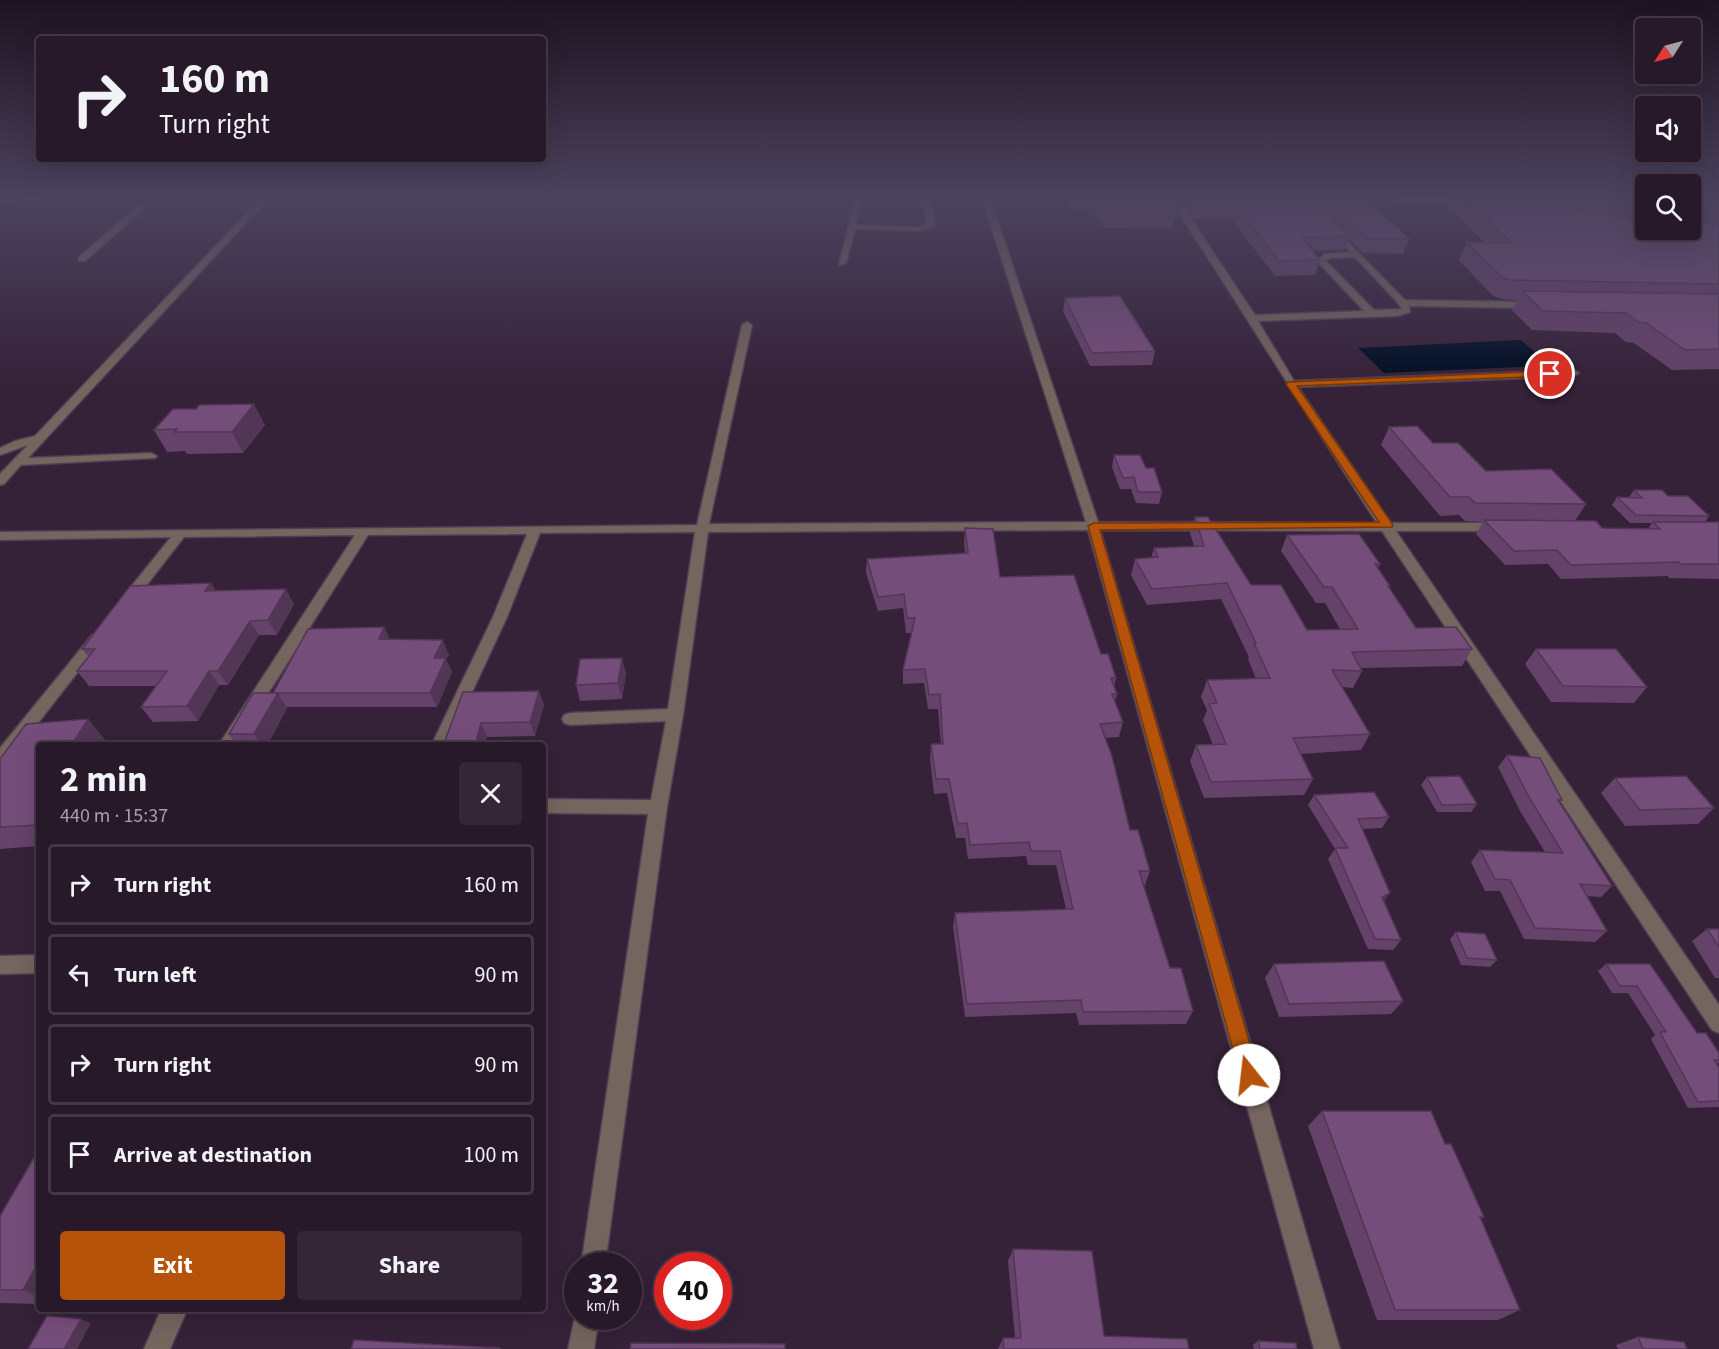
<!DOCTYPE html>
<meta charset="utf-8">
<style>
:root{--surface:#28192a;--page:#342636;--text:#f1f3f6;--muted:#a5a0a8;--line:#443847;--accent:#b45309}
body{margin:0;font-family:"Source Sans 3",sans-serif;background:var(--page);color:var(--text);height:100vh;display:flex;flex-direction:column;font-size:22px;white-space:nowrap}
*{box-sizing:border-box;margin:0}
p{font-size:20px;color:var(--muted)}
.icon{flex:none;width:33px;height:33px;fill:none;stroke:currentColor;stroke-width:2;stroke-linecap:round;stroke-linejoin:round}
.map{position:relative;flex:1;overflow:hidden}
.side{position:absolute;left:36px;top:742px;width:510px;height:570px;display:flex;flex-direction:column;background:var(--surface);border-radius:6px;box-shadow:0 6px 24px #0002,0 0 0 2px var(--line)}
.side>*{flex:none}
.top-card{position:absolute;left:36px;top:36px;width:510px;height:126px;border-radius:6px;box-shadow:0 6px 24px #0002,0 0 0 2px var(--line);background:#28192a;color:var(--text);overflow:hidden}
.needle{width:39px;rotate:234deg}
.buttons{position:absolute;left:1635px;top:18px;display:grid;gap:12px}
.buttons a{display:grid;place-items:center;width:66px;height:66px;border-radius:6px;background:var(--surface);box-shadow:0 6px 24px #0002,0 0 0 2px var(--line);font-size:30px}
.speed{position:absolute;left:564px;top:1252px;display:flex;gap:12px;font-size:30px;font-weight:700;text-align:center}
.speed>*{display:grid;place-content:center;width:78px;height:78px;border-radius:50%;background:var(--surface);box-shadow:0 6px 24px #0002,0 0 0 2px var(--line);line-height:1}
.speed small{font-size:15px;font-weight:400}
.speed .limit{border:9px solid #d22;background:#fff;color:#111}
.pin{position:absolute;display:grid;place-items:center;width:51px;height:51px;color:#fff;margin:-26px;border:3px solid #fff;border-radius:50%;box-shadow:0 2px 6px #0007}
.me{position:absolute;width:66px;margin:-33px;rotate:344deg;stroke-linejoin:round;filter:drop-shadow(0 0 4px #0008)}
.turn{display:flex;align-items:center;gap:21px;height:126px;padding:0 24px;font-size:27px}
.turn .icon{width:78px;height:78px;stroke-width:2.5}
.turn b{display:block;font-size:42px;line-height:51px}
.round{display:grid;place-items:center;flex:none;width:63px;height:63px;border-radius:6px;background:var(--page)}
.head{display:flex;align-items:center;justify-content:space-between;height:102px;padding:0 24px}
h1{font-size:36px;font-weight:700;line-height:45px}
.cta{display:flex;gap:12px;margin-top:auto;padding:12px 24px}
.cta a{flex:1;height:69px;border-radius:6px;background:var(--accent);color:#fff;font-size:24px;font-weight:700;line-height:69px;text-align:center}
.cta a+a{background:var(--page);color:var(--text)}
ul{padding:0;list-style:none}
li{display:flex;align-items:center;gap:18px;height:81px;margin:0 12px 9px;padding:0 12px;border:3px solid var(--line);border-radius:6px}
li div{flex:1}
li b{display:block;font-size:22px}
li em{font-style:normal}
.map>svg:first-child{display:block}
</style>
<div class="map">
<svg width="1719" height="1349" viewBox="0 0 1719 1349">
<rect width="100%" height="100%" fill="#352138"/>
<!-- water -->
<path fill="#000e23" d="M1521,340L1538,355L1546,366L1384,373L1358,348Z"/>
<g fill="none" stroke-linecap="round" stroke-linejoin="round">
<!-- minor casing -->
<g stroke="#513e54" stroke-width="3">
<g id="minor">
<path d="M45,198L41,200L0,203V199Z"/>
<path d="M147,198H156L85,261H79V257Z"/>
<path d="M261,198H269L28,458L151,453L157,456L155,458L21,465L4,484L0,485V474L28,445L0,455V448L15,441L35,436Z"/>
<path d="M855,198H863L856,225L920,227L926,225C926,211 925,206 914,198C935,198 934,209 934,226L921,231L855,229L846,263L839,265Z"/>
<path d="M982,198H990L1098,522L1377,523C1307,416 1240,306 1169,198H1177L1255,315L1364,311L1317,261L1324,254L1351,252L1330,230L1334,228L1405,300L1533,302L1538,305L1533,308L1409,306L1410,312L1398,316L1258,321L1294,381L1574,370L1579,373L1574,376L1298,387L1391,523H1500L1506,527L1500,531H1396L1719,1005V1033L1712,1030L1382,531L1100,530L1340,1349H1314L1088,530L708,532L683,715L667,807L605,1266H581L648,814L543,813V799L651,800L666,721L570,725L564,723L562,719L564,715L570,713L668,709L695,532L540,533L507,617L447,746H431L493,617L527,534L368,535L235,746H218L355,535L184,537L132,604H122L120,601L122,598L171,537L0,540V532L697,525L742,325L747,322L752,325L709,524L1086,522ZM1355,257L1397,302L1402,309L1374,310L1326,261L1329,258Z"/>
<path d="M1425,198H1490V200L1477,204L1370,201L1366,199Z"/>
<path d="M97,633L102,635L104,638L102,641L6,764L0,766V748L92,635Z"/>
<path d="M39,955V973L0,974V956Z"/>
<path d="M577,1308L578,1317H599L594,1349H568Z"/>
<path d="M161,1310H187L170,1349H144Z"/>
</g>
</g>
<!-- minor -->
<use href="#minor" fill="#74655e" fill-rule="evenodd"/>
</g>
<!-- wall -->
<g fill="#654269">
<path d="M1066,198H1179L1182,204L1179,218H1175L1173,227L1105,228L1093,209H1070Z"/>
<path d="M1180,198H1365L1409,239L1403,254L1363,253L1349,239L1345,250L1313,251L1320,260L1315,275L1275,276L1231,218H1193Z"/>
<path d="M1450,198H1646V230H1690V198H1719V369L1672,370L1634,343L1626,342L1615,333L1532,330L1512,310L1517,300L1502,299L1493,296L1459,260L1467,242H1484L1447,205Z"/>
<path d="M1065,298L1155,351L1152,365L1090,366L1063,311Z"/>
<path d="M196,409L265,425L243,453L187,454L185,451L167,452L154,430Z"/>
<path d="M1389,427L1433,443L1486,471L1586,504L1575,521L1602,528L1648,529L1652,523H1630L1612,505L1617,497H1629L1634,490L1668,496L1709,516L1705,522H1719V579L1669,578L1668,576L1561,579L1548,564L1505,565L1476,534L1483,522L1465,521L1459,515L1440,516L1381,445Z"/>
<path d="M1114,455L1146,468L1162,492L1159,504L1136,503L1131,489H1120L1112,467Z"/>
<path d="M1195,517L1251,585L1307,630L1340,629L1325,603H1316L1281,551L1287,535L1380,564L1378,568L1390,586L1389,588L1416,628L1472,649L1462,666L1360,668L1362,671L1353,688L1342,687L1370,734L1361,750L1300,754L1313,779L1304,795L1204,798L1190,761L1196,745H1213L1203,720L1207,710L1201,697L1207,680L1256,679L1248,659L1249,657L1221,599L1147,605L1131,575L1135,559L1151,558L1154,548L1194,546L1190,533Z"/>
<path d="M965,528L1000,577L1101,654L1116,678L1114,687L1117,694L1115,701L1123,722L1119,737L1105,738L1130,830L1150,871L1145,885H1143L1170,968L1193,1011L1186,1024L1079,1025L1076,1013L965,1017L953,927L955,913L1066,909L1056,865H1028L1026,856L968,859L965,838H956L947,793L934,794L930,759L931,744H941L938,709H928L924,683L903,684V670L912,633H906L903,608L878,611L866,573L867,559L965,553L964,543Z"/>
<path d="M211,583L216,591L294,604L277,635H259L228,685H219L198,721L153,722L141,707L157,686H89L77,671L89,657L82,649Z"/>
<path d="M384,627L390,640L449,655L446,659L452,672L437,707H287V708L267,746H237L229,734L273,693Z"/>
<path d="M1536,649L1647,687L1634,703L1551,702L1525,664Z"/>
<path d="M626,673L622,699L580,701L576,685Z"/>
<path d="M539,691L544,705L535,736L487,737L463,692Z"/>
<path d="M88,719L105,740L101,746H39V846L0,849V759Z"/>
<path d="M1507,755L1562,800L1560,803L1612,886L1601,897L1587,896L1607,931L1595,942L1524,939L1500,891H1485L1471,862L1480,850L1545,852L1520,811L1498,767Z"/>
<path d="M1427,777L1477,804L1471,812H1437L1421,785Z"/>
<path d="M1615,778L1714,808L1698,824L1625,826L1601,793Z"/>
<path d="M1314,795L1389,817L1382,828L1362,829L1384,901L1401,940L1393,950L1368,949L1328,859L1335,849L1308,805Z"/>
<path d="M1707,929H1719V978H1715L1692,941Z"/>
<path d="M1456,932L1497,960L1490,967L1461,965L1450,939Z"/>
<path d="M1274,964L1403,1001L1391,1014L1279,1017L1265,978Z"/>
<path d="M1606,964H1650L1697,1033L1719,1053V1063L1717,1064L1719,1067V1107L1688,1108L1651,1039L1655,1035L1628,993H1612L1598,971Z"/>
<path d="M1322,1111L1445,1144L1484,1217L1481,1219L1520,1310L1498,1320H1377L1308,1126Z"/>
<path d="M39,1149V1304L0,1303V1216Z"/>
<path d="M1013,1249L1104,1336L1189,1349H998L1003,1338H1015L1008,1261Z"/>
<path d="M234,1310H280L279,1311H237Z"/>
<path d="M1638,1337L1687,1349H1618L1616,1345Z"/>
<path d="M1258,1341L1297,1349H1254L1253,1345Z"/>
</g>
<!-- shaded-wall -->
<g fill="#523655">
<path d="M1580,205L1571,223L1574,209Z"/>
<path d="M254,404L265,425L243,453L232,432Z"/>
<path d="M211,583L220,598L205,591Z"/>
<path d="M286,589L294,604L277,635L268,620Z"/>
<path d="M250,621L259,635L228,685L218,671Z"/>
<path d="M384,627L391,641L379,639Z"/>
<path d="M443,640L449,655L446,659L452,672L437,707L430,693L434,658Z"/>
<path d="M622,658L626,673L622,699L618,683Z"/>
<path d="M209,671L219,685L198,721L187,706Z"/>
<path d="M539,691L544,705L535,736L530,722Z"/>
<path d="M278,693L287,708L267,746H262L254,734Z"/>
<path d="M88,719L105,740L101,746H71Z"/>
<path d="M481,723L487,737L485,746H475Z"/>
<path d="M1390,893L1383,903L1382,897Z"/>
<path d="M39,1261V1297L23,1290Z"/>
<path d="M81,1319L91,1323L77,1349H64Z"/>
</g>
<!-- building -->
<g fill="#754d7a" stroke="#523655" stroke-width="1.5">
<path d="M1098,198H1179L1182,204H1170L1176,213L1108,214Z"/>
<path d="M1192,198H1314L1350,236L1302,237L1320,260L1279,261L1235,204H1196Z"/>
<path d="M1328,198H1365L1409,239H1368Z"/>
<path d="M1465,198H1646V210L1580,205L1574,209L1575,212L1646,218V230H1690V222L1719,224V284L1511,280L1502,277L1467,242L1512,243Z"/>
<path d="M1690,198H1719V216L1690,214Z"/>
<path d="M1522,291L1719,294V349L1685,350L1646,323L1638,322L1627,313L1543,311Z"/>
<path d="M1120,296L1155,351L1092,353L1065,298Z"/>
<path d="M254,404L232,432H174L177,429L154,430L173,409H196L199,405Z"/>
<path d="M1417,426L1433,443H1458L1486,471L1551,469L1586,504L1475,503L1469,497H1450L1389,427Z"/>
<path d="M1114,455H1140L1146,468H1154L1162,492H1138L1134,477L1123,478Z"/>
<path d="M1634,490H1662L1668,496H1688L1709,516L1636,515L1617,497L1642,498Z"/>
<path d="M1195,517H1208L1251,585H1281L1307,630L1358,629L1332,587H1324L1287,535L1359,534L1380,564H1375L1390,586H1388L1416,628L1456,627L1472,649L1352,652L1362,671L1332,670L1370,734L1293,738L1313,779L1211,782L1196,745L1226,744L1209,704L1217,703L1207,680L1270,678L1254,643H1256L1227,583L1152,589L1135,559L1158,557L1154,548L1204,546Z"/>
<path d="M1484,520L1596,521L1602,528L1660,529L1653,522H1719V564H1680L1679,562L1571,565L1557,550L1514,551Z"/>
<path d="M965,528L993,529L1000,577L1074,575L1101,654H1108L1116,678H1111L1117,694H1112L1123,722L1100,724L1112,756L1130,830H1138L1150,871H1139L1170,968H1181L1193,1011L1083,1012L1081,1000L967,1004L955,913L1073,909L1060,851H1031L1029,842L970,845L967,823L958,824L949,779H936L931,744H943L940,694L929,695L925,669L903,670L915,618H907L904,594L878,597L867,559L968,553Z"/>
<path d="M211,583L205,591L286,589L268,620L250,621L218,671H209L187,706L141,707L167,671H77L95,649H82L130,586Z"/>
<path d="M384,627L379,639L443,640L434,658H446L430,693H273L308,629Z"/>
<path d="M1536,649H1616L1647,687L1563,686Z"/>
<path d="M622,658L618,683L576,685L580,659Z"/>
<path d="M539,691L530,722L481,723L475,746H443L463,692Z"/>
<path d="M253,693H278L254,734H229Z"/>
<path d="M88,719L71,746H39V825L0,827V759L26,724Z"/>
<path d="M1507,755L1540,758L1562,800H1558L1612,886L1580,884L1607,931L1535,928L1510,880L1495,879L1480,850L1563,853L1530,799Z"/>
<path d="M1460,776L1477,804L1442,805L1427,777Z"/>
<path d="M1686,776L1714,808L1640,810L1615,778Z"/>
<path d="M1374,792L1389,817L1358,819L1390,893L1382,897L1401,940L1375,939L1335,848H1348L1314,795Z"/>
<path d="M1707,929H1719V947Z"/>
<path d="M1456,932L1485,934L1497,960L1467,958Z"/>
<path d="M1384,961L1403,1001L1289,1004L1274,964Z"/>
<path d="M1606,964H1650L1697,1033H1706L1719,1053V1060H1714L1719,1067V1101L1698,1102L1660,1032H1666L1637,986H1620Z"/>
<path d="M1322,1111H1431L1445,1144H1451L1484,1217H1480L1520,1310H1395Z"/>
<path d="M39,1149V1261L23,1290H0V1216Z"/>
<path d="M1013,1249L1092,1251L1104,1336L1187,1339L1189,1349H1004L1003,1338H1021Z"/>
<path d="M47,1316L81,1319L64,1349H28Z"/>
<path d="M1638,1337L1684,1342L1687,1349H1643Z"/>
<path d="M354,1340L500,1348V1349H351Z"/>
<path d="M1258,1341L1296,1343L1297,1349H1260Z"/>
<path d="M631,1343L785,1344V1349H630Z"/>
</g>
<!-- sky -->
<linearGradient id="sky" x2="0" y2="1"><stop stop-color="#1d121f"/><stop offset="0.51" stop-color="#4b435e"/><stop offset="1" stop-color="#4b435e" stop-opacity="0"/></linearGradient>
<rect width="1719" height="387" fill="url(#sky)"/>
<!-- route -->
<path fill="#b45309" stroke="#753606" stroke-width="1.5" d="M1550,371L1555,374L1553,376L1297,386L1393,525L1392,527L1100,530L1259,1075L1256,1082L1249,1084L1242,1082L1088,526L1094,523L1379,522L1286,384L1288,382Z"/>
</svg>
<div class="buttons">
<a><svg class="needle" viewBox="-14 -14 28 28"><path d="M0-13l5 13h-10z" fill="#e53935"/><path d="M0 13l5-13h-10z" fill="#a5a0a8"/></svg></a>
<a><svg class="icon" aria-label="sound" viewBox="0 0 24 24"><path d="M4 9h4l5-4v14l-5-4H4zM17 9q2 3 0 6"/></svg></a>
<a><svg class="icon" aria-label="search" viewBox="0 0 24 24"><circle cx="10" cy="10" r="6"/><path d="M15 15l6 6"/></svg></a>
</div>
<div class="speed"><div>32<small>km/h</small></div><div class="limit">40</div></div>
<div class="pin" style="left:1550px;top:374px;background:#d93025"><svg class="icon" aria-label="arrive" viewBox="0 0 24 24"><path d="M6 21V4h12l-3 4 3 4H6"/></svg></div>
<svg class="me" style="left:1249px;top:1075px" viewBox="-20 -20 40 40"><circle r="19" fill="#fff"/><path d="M0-13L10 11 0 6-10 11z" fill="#b45309"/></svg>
<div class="top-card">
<div class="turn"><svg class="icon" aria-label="right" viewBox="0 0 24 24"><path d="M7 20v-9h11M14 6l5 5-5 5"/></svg><div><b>160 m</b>Turn right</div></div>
</div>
<section class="side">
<div class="head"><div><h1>2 min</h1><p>440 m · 15:37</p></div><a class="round"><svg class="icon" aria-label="close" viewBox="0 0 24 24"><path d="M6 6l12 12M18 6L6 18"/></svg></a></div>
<ul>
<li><svg class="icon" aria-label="right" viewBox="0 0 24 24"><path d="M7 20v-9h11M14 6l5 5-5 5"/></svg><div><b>Turn right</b></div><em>160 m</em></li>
<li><svg class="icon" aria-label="left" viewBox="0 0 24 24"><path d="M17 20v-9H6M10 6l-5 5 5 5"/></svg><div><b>Turn left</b></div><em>90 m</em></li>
<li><svg class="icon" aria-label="right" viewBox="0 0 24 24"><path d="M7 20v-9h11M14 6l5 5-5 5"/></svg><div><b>Turn right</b></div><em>90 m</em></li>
<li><svg class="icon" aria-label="arrive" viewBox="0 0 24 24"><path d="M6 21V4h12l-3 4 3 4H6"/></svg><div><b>Arrive at destination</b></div><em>100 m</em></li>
</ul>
<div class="cta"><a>Exit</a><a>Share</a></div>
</section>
</div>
